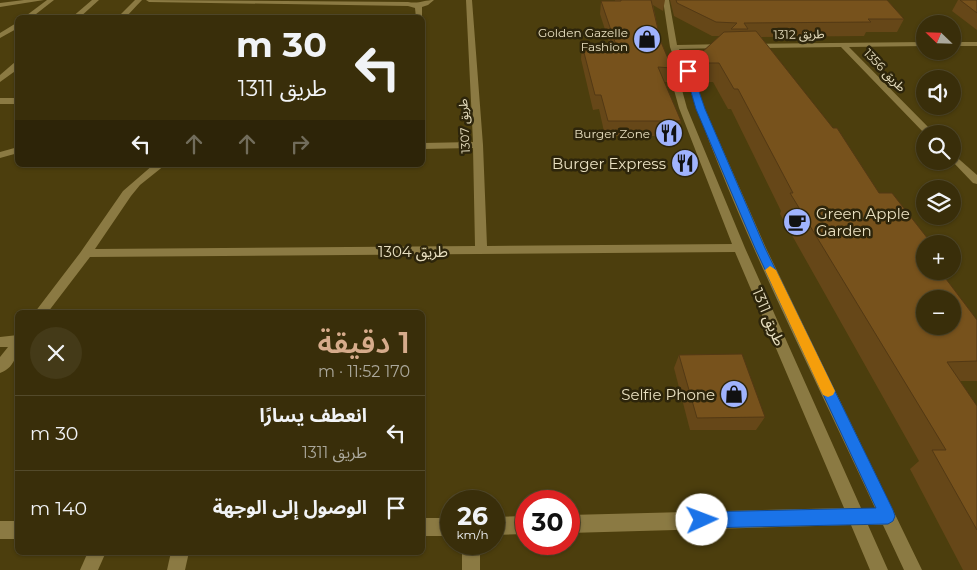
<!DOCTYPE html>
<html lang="ar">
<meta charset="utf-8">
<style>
:root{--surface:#392e0a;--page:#443a18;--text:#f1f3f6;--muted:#aba89c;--line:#534a2b;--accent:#d6ab8b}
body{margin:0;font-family:Montserrat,"Noto Sans Arabic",sans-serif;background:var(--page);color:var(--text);direction:rtl;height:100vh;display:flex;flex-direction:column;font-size:19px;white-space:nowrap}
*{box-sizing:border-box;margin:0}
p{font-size:16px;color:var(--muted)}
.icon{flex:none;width:28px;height:28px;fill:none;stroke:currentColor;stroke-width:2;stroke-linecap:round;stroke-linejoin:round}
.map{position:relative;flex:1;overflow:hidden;direction:ltr}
.drawer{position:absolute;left:15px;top:310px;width:410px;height:245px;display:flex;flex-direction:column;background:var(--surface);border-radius:8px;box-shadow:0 1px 4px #0004,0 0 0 1px var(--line);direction:rtl}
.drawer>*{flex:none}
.hud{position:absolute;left:15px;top:15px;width:410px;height:152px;border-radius:8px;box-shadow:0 1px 4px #0004,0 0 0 1px var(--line);direction:rtl;background:#392e0a;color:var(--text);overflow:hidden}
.needle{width:32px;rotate:293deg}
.tools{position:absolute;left:916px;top:15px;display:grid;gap:10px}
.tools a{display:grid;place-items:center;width:45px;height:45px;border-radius:50%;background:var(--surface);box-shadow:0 1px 4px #0004,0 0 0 1px var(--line);font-size:25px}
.speed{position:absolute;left:440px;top:490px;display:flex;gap:10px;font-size:25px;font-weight:700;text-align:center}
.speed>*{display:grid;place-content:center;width:65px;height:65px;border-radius:50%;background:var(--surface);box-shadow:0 1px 4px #0004,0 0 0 1px var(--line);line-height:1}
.speed small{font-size:12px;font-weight:400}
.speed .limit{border:8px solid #d22;background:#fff;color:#111}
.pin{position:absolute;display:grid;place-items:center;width:42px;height:42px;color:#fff;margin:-21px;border-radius:10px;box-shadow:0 2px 8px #0006}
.me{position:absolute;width:55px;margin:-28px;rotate:88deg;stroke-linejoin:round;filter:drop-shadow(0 0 4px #0008)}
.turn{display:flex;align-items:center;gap:18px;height:105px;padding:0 15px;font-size:22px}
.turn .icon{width:65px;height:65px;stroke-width:2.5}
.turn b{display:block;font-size:35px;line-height:42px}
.lanes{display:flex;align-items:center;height:48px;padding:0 15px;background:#0003;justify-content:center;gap:25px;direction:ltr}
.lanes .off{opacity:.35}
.round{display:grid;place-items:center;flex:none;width:52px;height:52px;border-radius:26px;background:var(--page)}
.head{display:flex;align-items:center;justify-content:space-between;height:85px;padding:0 15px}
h1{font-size:30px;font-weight:600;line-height:38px;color:var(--accent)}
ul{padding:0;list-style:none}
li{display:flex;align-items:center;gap:15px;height:75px;padding:0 15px;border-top:1px solid var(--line)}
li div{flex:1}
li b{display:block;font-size:19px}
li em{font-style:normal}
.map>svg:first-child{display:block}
</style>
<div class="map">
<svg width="977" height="570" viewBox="0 0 977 570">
<rect width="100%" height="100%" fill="#4c3e0d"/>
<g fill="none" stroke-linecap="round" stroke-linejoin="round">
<!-- minor -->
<g fill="#8b7a43" fill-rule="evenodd">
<path d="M24,0H44L0,7V3Z"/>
<path d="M47,0H54L31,18H23Z"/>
<path d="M92,0H99L79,18H71Z"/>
<path d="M135,0H142L125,18H117Z"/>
<path d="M146,0L408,2C419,4 424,0 434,0L428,5L422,7V18H416L415,8L408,6L149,2Z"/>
<path d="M466,0H472L483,145L487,246L732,244L679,108L669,72L675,61L670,47L663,0H669L677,45L727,44V48H724L679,49L683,60L692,71L705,109L766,248L922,570H904L883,525H868L888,570H870L851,525L569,533V515L844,508L735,252L90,257L48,312H35L80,253L123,191L153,165H165L140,185L131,196L95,249L475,246L473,148L422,149V143L473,142ZM680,67L684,72C734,220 809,365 875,508H861L745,248L687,108L677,72Z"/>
<path d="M18,22V28L0,38V33Z"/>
<path d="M925,42V46L849,47L935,134H925L841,47L751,48L747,46L751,44Z"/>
<rect x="952" y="42" width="25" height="4"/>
<path d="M15,62H18V69L0,82V75Z"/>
<rect x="0" y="98" width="18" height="6"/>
<path d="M18,147V153L0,158V152Z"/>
<path d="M952,153L977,175V184L973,183L952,161Z"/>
<path d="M18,335C18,350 17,367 0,373V357L8,347H0V337Z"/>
<path d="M526,516V534L494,535V517Z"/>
<rect x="422" y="518" width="29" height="18"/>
<rect x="0" y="521" width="18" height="18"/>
<rect x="462" y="544" width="18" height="26"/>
<path d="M88,552H106L98,570H80Z"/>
<path d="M171,552H189L185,570H167Z"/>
</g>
</g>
<!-- wall -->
<g fill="#664718">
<path d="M615,0H665L663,11L653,5L661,42L672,68L669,82H664L681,121L677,136H605L599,109L593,110L581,59L582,45H610L600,14L601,1H615Z"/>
<path d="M670,0H887L904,19L897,32H866L864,36L760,37L925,271H947L943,276L977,320V381H960L977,406V570H963L910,469L919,461L780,214L781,211L731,109H728L713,82H698L695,73L700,54L720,36H712L674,16Z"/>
<path d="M958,0H977V30L952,11Z"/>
<path d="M679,355L765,417L756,430H690L674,368Z"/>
</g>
<!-- building -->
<g fill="#77521c" stroke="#533914" fill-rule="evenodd">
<path d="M621,0H651L661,42L672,68L658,67L681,121H608L601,95H595L582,45H616L601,1H621Z"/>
<path d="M676,0H887L904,19H868L871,22L744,23L748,29H731L737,23L716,22L677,3Z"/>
<path d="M960,0H977V13Z"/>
<path d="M756,31L833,128H837L879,193H892L932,244H925V271H940L977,320V361L947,362L977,406V530L932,450H946L790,193H793L738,89H734L719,63H703L700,54L724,32ZM925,299H952V326H925Z"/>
<path d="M742,354L765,417L697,418L679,355Z"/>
</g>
<!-- route -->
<path fill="#1a73e8" stroke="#114b97" d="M688,69L692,71L705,109L765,248L893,510L895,516L893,521L888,524L702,528L696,526L694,520L696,515L702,512L876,508L755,248L696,109L685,71Z"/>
<!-- slow -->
<path fill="#f59e0b" d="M770,266L776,270L835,391L833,395L828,397L823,395L821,391L765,270Z"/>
<!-- icons -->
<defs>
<g id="shop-disc" transform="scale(1.4375)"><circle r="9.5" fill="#a0b3fd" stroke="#2d250b"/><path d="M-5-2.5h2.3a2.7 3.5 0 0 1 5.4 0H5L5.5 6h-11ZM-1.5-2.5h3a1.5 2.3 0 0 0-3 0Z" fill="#111"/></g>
<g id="restaurant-disc" transform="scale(1.4375)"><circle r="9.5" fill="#a0b3fd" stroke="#2d250b"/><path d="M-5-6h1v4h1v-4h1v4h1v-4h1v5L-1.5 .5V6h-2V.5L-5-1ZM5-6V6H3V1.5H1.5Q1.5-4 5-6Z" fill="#111"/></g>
<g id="cafe-disc" transform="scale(1.4375)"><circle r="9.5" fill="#a0b3fd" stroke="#2d250b"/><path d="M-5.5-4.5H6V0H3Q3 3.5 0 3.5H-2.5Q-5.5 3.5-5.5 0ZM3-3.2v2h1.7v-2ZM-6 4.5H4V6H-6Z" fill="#111"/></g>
</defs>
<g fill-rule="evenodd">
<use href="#shop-disc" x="647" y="39"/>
<use href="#restaurant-disc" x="669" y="133"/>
<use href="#restaurant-disc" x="685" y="163"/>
<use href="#cafe-disc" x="797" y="222"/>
<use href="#shop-disc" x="734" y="394"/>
</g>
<g text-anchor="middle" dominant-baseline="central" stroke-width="5" stroke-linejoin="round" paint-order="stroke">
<!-- far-poi labels -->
<g font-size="12" fill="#e9e0c1" stroke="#2d250b" text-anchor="end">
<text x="628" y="32">Golden Gazelle<tspan x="628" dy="14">Fashion</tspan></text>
<text x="650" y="133">Burger Zone</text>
</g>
<!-- far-street labels -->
<g font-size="12" fill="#e9e0c1" stroke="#2d250b">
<text transform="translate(799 34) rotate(-1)">طريق 1312</text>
<text transform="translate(885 70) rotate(46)">طريق 1356</text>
<text transform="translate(464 126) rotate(-93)">طريق 1307</text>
</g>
<!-- poi labels -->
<g font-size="15" fill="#e9e0c1" stroke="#2d250b" text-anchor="end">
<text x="666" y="163">Burger Express</text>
<text x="816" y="213" text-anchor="start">Green Apple<tspan x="816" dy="17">Garden</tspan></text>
<text x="715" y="394">Selfie Phone</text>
</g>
<!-- street labels -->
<g font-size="15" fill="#e9e0c1" stroke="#2d250b">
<text x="413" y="251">طريق 1304</text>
<text transform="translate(769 317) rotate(67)">طريق 1311</text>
</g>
</g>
</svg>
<div class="tools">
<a><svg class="needle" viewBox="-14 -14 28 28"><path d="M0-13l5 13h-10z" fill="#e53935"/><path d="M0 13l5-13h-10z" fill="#aba89c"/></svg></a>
<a><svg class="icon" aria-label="sound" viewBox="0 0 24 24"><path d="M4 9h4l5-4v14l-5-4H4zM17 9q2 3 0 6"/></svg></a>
<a><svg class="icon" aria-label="search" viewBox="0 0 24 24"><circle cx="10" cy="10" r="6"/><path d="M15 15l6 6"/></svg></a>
<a><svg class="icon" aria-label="layers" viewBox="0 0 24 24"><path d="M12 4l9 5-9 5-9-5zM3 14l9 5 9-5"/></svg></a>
<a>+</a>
<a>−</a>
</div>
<div class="speed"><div>26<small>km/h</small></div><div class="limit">30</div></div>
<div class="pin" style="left:688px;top:71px;background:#d93025"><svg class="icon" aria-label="arrive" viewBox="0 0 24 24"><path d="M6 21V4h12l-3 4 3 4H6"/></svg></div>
<svg class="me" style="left:702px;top:520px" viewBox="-20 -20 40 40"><circle r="19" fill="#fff"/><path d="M0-13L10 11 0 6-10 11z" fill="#1a73e8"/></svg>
<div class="hud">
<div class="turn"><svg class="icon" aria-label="left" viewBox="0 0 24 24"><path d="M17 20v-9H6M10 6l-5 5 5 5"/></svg><div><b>30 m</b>طريق 1311</div></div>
<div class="lanes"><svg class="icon" aria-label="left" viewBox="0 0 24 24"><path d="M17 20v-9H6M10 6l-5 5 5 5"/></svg><svg class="icon off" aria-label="ahead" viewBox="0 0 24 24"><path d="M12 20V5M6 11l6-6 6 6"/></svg><svg class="icon off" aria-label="ahead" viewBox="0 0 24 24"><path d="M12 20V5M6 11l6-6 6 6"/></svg><svg class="icon off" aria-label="right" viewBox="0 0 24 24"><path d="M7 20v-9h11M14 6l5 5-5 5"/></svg></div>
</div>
<section class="drawer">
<div class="head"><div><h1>1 دقيقة</h1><p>170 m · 11:52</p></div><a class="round"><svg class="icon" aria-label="close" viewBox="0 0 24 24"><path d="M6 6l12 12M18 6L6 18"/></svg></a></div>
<ul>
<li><svg class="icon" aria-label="left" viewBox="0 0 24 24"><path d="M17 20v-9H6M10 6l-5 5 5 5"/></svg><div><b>انعطف يسارًا</b><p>طريق 1311</p></div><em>30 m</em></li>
<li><svg class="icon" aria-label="arrive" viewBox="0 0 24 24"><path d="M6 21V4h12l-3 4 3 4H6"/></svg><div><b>الوصول إلى الوجهة</b></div><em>140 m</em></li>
</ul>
</section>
</div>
